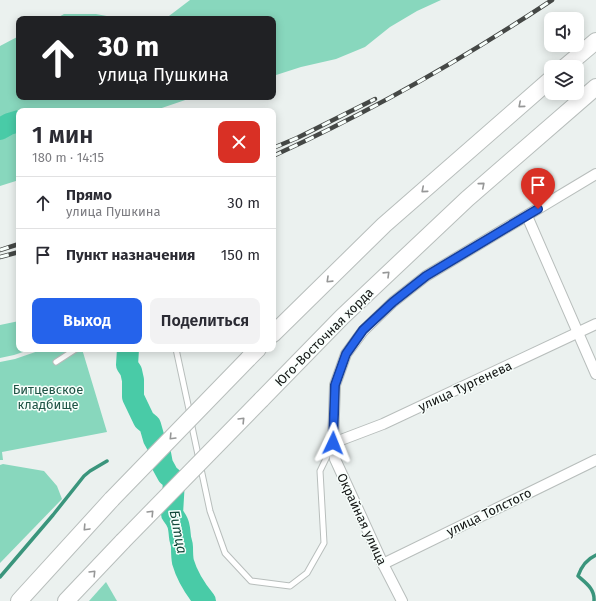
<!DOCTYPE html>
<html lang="ru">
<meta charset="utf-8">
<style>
:root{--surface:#fff;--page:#f2f2f3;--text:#2b2b33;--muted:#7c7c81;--line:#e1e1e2;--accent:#2563eb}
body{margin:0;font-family:"Fira Sans",sans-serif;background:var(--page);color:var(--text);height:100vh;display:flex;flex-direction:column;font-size:15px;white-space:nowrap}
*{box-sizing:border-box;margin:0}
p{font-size:13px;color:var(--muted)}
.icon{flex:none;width:22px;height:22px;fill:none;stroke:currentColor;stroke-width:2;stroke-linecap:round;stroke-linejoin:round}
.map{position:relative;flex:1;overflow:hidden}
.sheet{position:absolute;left:16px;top:108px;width:260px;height:244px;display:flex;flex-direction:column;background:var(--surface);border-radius:8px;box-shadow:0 2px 10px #0003}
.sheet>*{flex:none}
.banner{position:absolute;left:16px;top:16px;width:260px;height:84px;border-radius:8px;box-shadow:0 2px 10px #0003;background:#202124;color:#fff;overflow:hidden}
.buttons{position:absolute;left:544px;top:12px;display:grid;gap:8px}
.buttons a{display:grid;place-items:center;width:40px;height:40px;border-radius:8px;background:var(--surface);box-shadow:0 2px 10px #0003;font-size:20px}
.pin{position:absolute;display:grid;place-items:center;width:34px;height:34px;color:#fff;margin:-41px -17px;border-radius:50% 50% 50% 0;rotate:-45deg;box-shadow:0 0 4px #0007}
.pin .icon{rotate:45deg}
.me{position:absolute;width:44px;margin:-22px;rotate:2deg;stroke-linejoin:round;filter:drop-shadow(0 0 3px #0008)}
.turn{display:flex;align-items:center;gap:14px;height:84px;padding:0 16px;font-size:18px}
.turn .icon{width:52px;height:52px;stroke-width:2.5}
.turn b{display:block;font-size:28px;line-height:34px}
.round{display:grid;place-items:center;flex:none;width:42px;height:42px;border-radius:8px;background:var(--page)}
.head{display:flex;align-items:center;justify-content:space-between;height:68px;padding:0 16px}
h1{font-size:24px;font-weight:600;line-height:30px}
.cta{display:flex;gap:8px;margin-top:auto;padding:8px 16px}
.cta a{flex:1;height:46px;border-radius:8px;background:var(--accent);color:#fff;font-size:16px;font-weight:600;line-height:46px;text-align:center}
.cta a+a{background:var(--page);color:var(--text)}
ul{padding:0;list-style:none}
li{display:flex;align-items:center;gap:12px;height:52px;padding:0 16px;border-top:1px solid var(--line)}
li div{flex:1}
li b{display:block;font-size:15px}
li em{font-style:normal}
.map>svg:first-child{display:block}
</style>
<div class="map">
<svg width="596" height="601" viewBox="0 0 596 601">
<rect width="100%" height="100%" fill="#ebf1ef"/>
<!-- green -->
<g fill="#88d7bd">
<path d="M190,0H441L417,11L390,27L365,47L336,59L301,67L273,76V19H162L169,16Z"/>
<path d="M64,14H96L112,17L129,19H55Z"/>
<path d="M19,36V97H194L153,111H19V180L0,186V46Z"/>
<path d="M19,321V349H32L14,355L0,358V325Z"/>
<path d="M44,349H82L107,432L2,452L3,460H0V362L15,359Z"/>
<path d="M3,464L44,471L57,486L62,499L0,563V465Z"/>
<path d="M106,582L117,601H89Z"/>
</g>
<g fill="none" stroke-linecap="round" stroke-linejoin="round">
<!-- stream -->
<g stroke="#3a957c" stroke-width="3.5">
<path d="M0,577L53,515L84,476L90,471L107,461"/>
<path d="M594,601C595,589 586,583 578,576C581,567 587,559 596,555"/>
</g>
<!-- river -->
<g stroke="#49cba7" stroke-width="22">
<path d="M0,129L9,124L19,121"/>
<path d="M128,349L127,365L131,371L133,380V397L144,420L150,425L154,439L159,448L162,464L168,475L174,480L172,514C179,523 179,526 180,537C180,540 182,543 182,547C182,552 182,557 183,562C187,576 196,590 205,601"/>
</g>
<!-- service casing -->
<g stroke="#b8bebc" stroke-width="7">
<g id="service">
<path d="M176,349L190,414"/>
<path d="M56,362L76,349"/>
<path d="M191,422L210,511L225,553L251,581L290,586L307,573L324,543L320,471L332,446"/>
</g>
</g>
<!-- minor casing -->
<g stroke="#b8bebc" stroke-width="12">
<g id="minor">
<path d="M527,216L596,374"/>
<path d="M333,443L383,424L596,324"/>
<path d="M383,564L596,460"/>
<path d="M402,601L383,564L335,459L333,443L335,385L346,354L363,331L393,302L426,276L596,174"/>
</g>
</g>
<!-- primary casing -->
<g stroke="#b8bebc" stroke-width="18">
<g id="primary">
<path d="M565,67L596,41"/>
<path d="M273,334L384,225L551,79"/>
<path d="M248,359L258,349"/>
<path d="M261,400L342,317L467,199L596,87"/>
<path d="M19,601L112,499"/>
<path d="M66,601L123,541"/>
</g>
</g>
<!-- service -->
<use href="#service" stroke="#fff" stroke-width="5"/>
<!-- minor -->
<use href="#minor" stroke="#fff" stroke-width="10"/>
<!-- primary -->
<use href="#primary" stroke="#fff" stroke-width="16"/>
<!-- rail casing -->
<g stroke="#454846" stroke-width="4.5">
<g id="rail">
<path d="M273,148L297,138L375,99"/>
<path d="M273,156C370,112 463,59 552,0"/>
<path d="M0,250L19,244"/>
<path d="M0,257L19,252"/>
</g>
</g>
<!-- rail -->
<use href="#rail" stroke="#f8fffc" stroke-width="3" stroke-dasharray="9" stroke-linecap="butt"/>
<!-- primary-bridge casing -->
<g stroke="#b8bebc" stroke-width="18" stroke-linecap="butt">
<g id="primary-bridge">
<path d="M112,499L248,359"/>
<path d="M123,541L261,400"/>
</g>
</g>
<!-- primary-bridge -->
<use href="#primary-bridge" stroke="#fff" stroke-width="16"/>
</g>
<!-- one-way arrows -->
<defs><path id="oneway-chevron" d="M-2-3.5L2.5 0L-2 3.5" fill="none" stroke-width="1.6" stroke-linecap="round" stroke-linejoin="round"/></defs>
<g stroke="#969797">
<use href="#oneway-chevron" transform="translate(521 105) rotate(139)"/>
<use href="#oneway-chevron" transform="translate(482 185) rotate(-41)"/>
<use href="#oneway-chevron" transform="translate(424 190) rotate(139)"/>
<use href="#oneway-chevron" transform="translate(387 274) rotate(-44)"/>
<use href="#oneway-chevron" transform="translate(329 280) rotate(136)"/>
<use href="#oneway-chevron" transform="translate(242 420) rotate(-46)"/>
<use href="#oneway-chevron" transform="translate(172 437) rotate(134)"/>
<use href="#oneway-chevron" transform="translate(151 513) rotate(-46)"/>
<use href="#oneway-chevron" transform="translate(86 528) rotate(133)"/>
<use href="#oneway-chevron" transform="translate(93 573) rotate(-46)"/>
</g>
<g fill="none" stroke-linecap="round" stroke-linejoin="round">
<!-- route casing -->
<g stroke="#184099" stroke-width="10">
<path id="route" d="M333,443L335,385L346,354L363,330L393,302L426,276L538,209"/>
</g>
<!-- route -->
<use href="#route" stroke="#2563eb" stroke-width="7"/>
</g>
<g text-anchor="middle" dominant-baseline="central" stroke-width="3" stroke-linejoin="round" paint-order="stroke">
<!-- street labels -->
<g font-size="13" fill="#161817" stroke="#f8fffc">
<text transform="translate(324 337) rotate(-45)">Юго-Восточная хорда</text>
<text transform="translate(465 386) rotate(-25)">улица Тургенева</text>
<text transform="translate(489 512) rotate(-26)">улица Толстого</text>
<text transform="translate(362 519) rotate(65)">Окрайная улица</text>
</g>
<!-- park labels -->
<g font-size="13" fill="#205546" stroke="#f8fffc">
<text x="48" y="389">Битцевское<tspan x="48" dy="15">кладбище</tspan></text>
</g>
<!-- water labels -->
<g font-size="14" font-style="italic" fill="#114839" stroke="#f8fffc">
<text transform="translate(178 532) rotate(79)">Битца</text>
</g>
</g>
</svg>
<div class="buttons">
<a><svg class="icon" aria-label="sound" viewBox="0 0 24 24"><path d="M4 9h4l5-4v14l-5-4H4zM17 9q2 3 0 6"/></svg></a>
<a><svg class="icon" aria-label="layers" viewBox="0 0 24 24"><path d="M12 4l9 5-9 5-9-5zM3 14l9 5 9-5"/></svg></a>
</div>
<div class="pin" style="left:538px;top:209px;background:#d93025"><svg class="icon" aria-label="arrive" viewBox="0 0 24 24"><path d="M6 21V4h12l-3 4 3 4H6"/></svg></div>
<svg class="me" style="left:333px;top:443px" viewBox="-20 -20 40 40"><path d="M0-17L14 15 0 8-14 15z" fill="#2563eb" stroke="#fff" stroke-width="4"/></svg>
<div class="banner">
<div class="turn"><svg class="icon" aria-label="ahead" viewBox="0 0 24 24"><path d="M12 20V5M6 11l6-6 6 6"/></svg><div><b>30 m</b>улица Пушкина</div></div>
</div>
<section class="sheet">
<div class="head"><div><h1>1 мин</h1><p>180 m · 14:15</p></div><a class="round" style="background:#d93025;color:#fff"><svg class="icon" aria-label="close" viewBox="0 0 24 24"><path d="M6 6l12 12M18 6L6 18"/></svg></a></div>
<ul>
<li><svg class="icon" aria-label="ahead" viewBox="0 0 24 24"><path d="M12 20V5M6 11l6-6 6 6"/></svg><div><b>Прямо</b><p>улица Пушкина</p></div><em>30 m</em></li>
<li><svg class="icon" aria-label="arrive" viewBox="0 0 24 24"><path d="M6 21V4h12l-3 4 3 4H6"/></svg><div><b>Пункт назначения</b></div><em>150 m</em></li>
</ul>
<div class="cta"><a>Выход</a><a>Поделиться</a></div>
</section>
</div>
